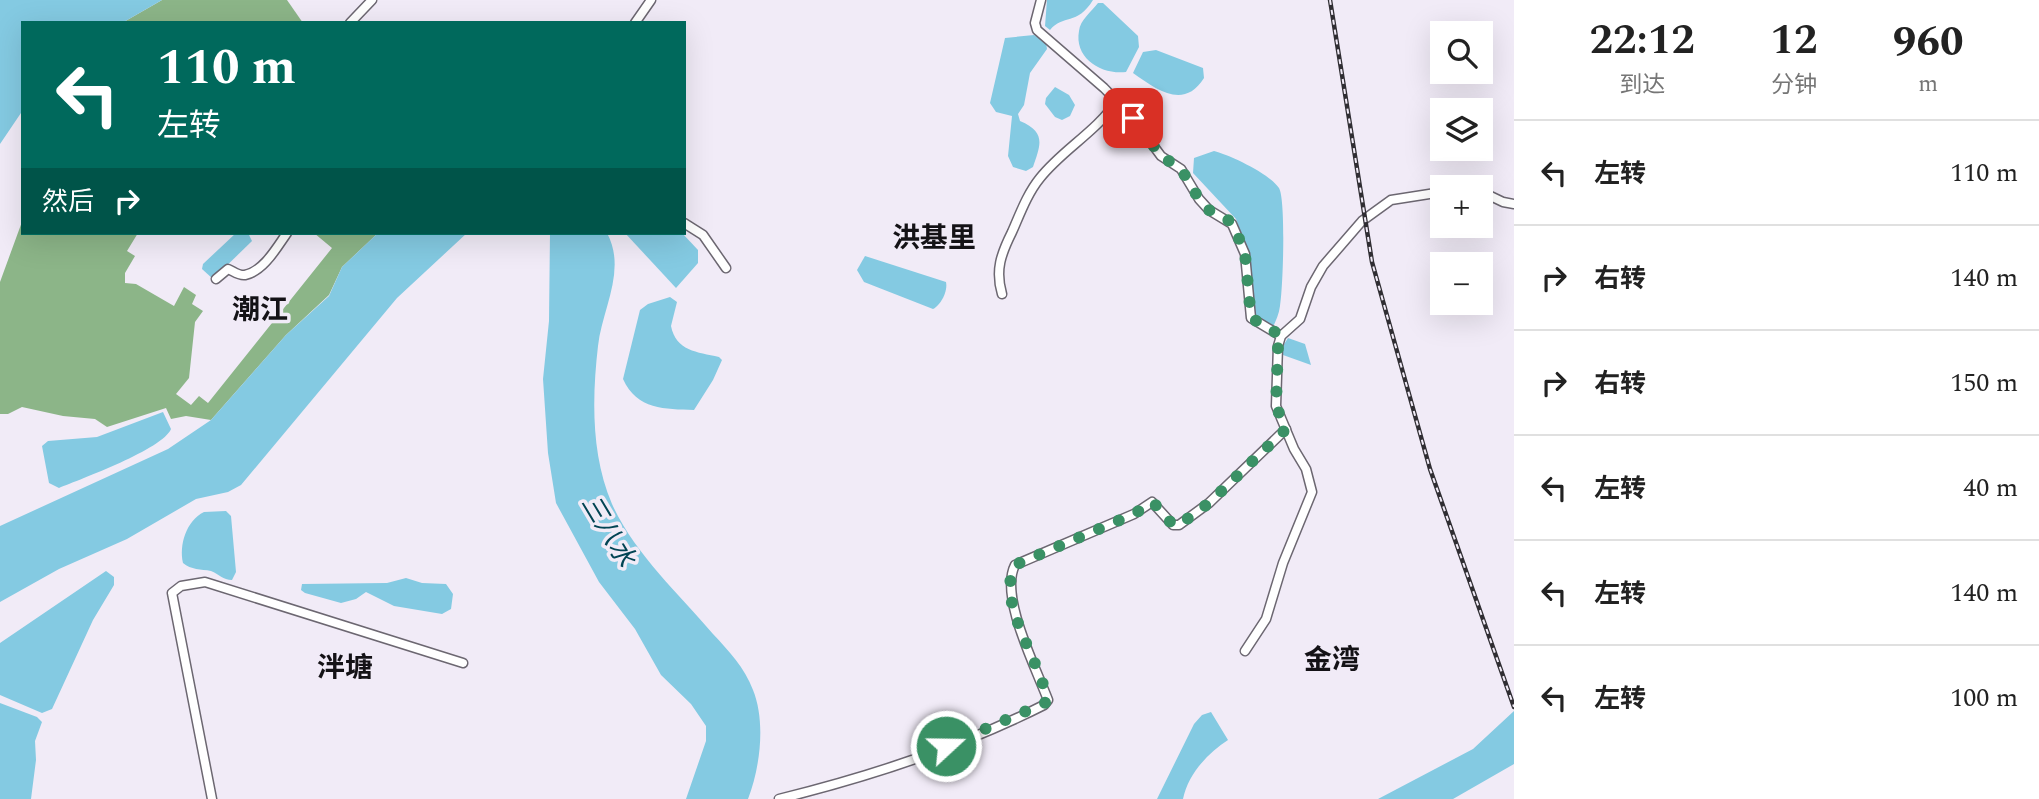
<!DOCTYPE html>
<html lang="zh">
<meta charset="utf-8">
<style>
:root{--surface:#fff;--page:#f2f2f2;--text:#222;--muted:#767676;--line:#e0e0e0}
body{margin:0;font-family:Spectral,"Noto Sans SC",serif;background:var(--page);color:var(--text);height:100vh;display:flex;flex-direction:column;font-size:26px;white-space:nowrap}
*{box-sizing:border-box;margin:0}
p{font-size:23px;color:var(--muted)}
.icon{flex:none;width:38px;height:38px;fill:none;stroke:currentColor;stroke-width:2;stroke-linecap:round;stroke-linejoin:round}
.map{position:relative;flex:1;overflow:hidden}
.details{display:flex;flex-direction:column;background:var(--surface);width:525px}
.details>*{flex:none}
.hud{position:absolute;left:21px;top:21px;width:665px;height:214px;border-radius:0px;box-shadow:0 7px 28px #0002;background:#00695c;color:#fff;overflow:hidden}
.buttons{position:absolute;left:1430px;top:21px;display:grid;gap:14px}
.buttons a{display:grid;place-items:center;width:63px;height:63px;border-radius:0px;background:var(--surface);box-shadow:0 7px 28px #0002;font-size:35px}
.pin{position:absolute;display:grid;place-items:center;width:60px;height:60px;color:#fff;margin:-30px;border-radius:14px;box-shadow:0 4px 10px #0006}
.me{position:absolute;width:77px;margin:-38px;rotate:69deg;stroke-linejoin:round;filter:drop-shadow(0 0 5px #0008)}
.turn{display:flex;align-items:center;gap:24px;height:147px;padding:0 21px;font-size:32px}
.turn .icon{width:91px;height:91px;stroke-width:2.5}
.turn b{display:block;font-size:49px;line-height:60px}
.then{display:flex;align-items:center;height:66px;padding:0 21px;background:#0003;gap:14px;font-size:26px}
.eta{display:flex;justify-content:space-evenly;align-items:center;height:119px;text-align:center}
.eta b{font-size:42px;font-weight:700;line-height:49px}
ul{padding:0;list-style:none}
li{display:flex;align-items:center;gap:21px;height:105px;padding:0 21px;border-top:2px solid var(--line)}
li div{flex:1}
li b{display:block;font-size:26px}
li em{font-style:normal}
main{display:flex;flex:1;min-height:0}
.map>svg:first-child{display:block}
</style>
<main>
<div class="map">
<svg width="1514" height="799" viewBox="0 0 1514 799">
<rect width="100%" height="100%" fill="#f1ebf7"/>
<!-- forest -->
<g fill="#8cb588">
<path d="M162,0H287L303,23H122Z"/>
<path d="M23,219V233H138L127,251L135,256L125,273V283L136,284L174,306L184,287L196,295L192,304L203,311L195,322L189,378L176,394L191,405L199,396L208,403L332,248L314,233H378L342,267L329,295L286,335L211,420L186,416L171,419L166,408L107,427L95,419L63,416L22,407L8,414H0V282Z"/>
</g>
<!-- water -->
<g fill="#84cae2">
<path d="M0,0H162L122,23H23V110L0,144Z"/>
<path d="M1047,0H1093C1077,26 1063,14 1050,30L1045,26Z"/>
<path d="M1098,3H1103L1138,36L1139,47L1126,72C1101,75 1074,58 1079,31C1080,20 1092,11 1098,3Z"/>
<path d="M1034,35L1046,43L1047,49L1030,73L1024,105L1018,114L1020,121C1046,132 1041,144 1033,167L1026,171L1013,167L1008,156L1012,116L996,112L990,103L1005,38Z"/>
<path d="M1156,50L1203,68L1204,78C1184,110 1157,90 1133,73L1143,52Z"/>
<path d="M1055,87L1069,95L1075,105L1070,116L1062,120L1055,117L1045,104L1046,98Z"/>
<path d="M1214,151C1230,155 1270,174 1279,188C1286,200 1283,289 1280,306C1279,314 1276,320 1273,327L1258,319L1253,313L1249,256L1236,219L1193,173L1194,158Z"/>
<path d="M236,233H248L252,241L213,279L202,269L203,264Z"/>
<path d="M378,233H467L397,298L241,485L228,492L196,499L127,539L59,569L0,602V526L168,449L211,420L286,335L329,296L342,267Z"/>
<path d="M550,233H607C627,270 602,309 598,346C592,398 591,455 612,504C634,553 678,593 713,634C728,650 745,668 753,690C766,722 760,768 748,799H686L706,741V726L691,704L661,675L635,629L599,582L556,503L548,453L543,379L549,321Z"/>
<path d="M625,233H682L698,250V263L676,288Z"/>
<path d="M865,256L946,282C948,291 941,305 933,309L864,282L857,270Z"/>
<path d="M670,297L677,302L671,326C676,351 697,352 719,357L722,360L713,380L694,410C665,409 637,410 623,379L640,310L648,304Z"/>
<path d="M1288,338L1305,344L1311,365L1283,355L1281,349Z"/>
<path d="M163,412L171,429C163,449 81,479 59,488L49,483L42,446L48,441L97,437Z"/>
<path d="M204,512L226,511L231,516L236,572L232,580C223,580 219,574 211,571C201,569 191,570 183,563C179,545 186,521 204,512Z"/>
<path d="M106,571L114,577V585L93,620L52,709L42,713L0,695V643Z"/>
<path d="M406,578L422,583L446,584L453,594L451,609L442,614L394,606L366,592L356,599L341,603L305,593L301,590L302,584L387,583Z"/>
<path d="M0,703L37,717L42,722L35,741L36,760L31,799H0Z"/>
<path d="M1514,711V764L1453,799H1378L1473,749Z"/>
<path d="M1211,712L1228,740C1208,753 1188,774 1183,799H1157L1194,724L1202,715Z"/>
</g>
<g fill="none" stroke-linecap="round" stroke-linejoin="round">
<!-- street casing -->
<g stroke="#6c6771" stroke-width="11">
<g id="street">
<path d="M1041,0L1035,23L1037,30L1104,88L1133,118L1161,156L1181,169L1199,199L1209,210L1232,224L1245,254L1251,318L1281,336"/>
<path d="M350,23L372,0"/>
<path d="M635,23L651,0"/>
<path d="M1480,191L1503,202L1514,204"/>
<path d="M684,223L703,235L726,268"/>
<path d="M216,279L228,269C233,271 239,276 245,275C264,271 277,247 287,233"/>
<path d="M1002,294C995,270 1001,254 1012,232C1020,214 1027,194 1040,178C1062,150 1096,132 1117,101"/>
<path d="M1245,651L1266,619L1283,563L1312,492L1306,469L1294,449L1276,406L1278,346L1281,336L1300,319L1311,287L1323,266L1362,221L1391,200L1442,192"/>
<path d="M212,799L172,593L181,586L205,582L463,663"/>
<path d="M779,799C868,777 963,746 1044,705L1048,700C1036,668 999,596 1015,565L1134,514L1152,502L1173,525H1179L1209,503L1286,429"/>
</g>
</g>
<!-- street -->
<use href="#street" stroke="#fff" stroke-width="8"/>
<!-- rail casing -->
<g stroke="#302e33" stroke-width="4.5">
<path id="rail" d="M1330,0L1372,262L1430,469L1514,707"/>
</g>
<!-- rail -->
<use href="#rail" stroke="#f1ebf7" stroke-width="2" stroke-dasharray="5" stroke-linecap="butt"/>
</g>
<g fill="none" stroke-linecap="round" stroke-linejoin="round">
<!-- route -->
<path stroke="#3a9165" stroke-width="12" stroke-dasharray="0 21.6" d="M946,746L1047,702C1043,663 995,604 1015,565L1134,514L1153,502L1173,525H1179L1209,503L1286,429L1276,406L1278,346L1282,336L1251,318L1245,254L1234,226L1227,219L1209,210L1199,199L1181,169L1161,156L1133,118"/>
</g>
<g text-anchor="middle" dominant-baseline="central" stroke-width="7" stroke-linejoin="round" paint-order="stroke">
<!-- water labels -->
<g font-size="26" font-style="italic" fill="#024454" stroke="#f1ebf7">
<text transform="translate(608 531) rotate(59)">三八水</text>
</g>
<!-- quarter labels -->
<g font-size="28" font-weight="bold" fill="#141216" stroke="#f1ebf7">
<text x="934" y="238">洪基里</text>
<text x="260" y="310">潮江</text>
<text x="1332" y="660">金湾</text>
<text x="345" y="668">泮塘</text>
</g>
</g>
</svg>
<div class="buttons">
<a><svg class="icon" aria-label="search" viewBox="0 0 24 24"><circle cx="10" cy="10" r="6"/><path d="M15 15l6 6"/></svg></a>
<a><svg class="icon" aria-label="layers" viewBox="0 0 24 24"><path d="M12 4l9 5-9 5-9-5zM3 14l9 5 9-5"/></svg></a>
<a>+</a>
<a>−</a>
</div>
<div class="pin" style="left:1133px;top:118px;background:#d93025"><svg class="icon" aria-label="arrive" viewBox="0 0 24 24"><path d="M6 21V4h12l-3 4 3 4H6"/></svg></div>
<svg class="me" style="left:946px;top:746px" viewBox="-20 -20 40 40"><circle r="17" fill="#3a9165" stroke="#fff" stroke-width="3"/><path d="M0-11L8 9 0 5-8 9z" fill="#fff"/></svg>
<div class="hud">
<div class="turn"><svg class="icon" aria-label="left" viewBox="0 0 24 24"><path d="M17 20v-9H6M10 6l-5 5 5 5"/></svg><div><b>110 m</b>左转</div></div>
<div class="then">然后<svg class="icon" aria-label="right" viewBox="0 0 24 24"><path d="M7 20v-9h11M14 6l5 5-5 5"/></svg></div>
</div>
</div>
<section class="details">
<div class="eta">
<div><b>22:12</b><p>到达</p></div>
<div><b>12</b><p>分钟</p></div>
<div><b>960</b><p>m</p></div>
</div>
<ul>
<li><svg class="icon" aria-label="left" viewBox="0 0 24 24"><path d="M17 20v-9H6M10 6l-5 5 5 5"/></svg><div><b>左转</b></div><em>110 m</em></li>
<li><svg class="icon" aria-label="right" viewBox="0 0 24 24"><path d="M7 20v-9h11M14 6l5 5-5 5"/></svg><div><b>右转</b></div><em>140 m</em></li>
<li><svg class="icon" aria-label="right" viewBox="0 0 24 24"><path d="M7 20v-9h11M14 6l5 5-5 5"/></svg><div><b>右转</b></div><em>150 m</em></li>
<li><svg class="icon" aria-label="left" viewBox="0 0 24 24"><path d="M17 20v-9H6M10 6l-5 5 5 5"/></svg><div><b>左转</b></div><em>40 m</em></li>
<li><svg class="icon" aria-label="left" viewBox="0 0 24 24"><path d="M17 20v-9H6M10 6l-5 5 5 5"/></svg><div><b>左转</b></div><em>140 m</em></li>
<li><svg class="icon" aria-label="left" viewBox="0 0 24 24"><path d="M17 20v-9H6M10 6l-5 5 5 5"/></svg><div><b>左转</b></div><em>100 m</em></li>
</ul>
</section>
</main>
